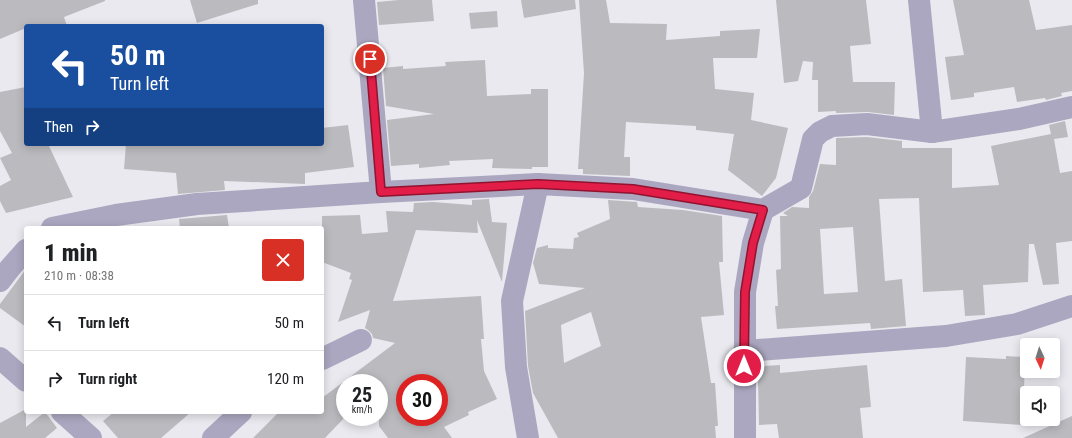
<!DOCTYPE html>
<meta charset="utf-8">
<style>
:root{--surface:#fff;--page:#f2f2f2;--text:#202124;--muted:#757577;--line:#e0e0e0}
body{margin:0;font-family:"Roboto Condensed",sans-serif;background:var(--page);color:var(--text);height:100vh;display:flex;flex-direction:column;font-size:15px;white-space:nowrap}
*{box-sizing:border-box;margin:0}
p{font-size:13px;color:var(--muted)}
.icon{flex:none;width:22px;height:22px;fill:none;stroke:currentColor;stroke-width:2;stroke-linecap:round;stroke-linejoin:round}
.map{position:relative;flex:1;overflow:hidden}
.side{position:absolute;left:24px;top:226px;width:300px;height:188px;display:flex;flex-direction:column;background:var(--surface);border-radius:4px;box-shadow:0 2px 10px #0003}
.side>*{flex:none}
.top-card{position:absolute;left:24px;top:24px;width:300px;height:122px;border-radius:4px;box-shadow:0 2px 10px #0003;background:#1a4fa0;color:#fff;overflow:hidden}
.needle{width:26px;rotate:176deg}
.controls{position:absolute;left:1020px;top:338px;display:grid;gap:8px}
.controls a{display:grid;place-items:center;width:40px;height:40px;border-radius:4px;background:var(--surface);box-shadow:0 2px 10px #0003;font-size:20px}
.speed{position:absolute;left:336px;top:374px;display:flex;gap:8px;font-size:20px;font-weight:700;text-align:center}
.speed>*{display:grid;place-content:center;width:52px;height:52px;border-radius:50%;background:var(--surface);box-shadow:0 2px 10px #0003;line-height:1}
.speed small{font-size:10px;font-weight:400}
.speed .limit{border:6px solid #d22;background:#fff;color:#111}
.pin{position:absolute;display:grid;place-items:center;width:34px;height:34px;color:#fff;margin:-17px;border:2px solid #fff;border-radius:50%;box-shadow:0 1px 4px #0007}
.me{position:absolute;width:44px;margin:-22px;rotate:0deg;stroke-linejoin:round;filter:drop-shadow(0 0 3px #0008)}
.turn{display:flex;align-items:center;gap:14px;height:84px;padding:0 20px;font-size:18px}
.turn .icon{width:52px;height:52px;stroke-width:2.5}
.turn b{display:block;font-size:28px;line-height:34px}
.then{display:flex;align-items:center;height:38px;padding:0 20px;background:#0003;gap:8px;font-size:15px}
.round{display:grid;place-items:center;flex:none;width:42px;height:42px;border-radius:4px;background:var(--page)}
.summary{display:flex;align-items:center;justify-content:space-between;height:68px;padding:0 20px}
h1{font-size:24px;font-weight:800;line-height:30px}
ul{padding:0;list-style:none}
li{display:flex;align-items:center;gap:12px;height:56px;padding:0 20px;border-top:1px solid var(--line)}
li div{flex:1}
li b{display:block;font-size:15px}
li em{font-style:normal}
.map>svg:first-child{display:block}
</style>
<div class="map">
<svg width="1072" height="438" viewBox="0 0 1072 438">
<rect width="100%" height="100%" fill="#eae9ef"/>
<!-- building -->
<g fill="#bbbabf" fill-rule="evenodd">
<path d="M0,0H105V1L64,17L67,26H26V28L0,39Z"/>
<path d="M190,0H258V4L197,23Z"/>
<path d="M399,0H432L434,21L379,25L377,2Z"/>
<path d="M521,0H575L576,9L524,18Z"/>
<path d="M579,0H606L610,23L667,24L666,40L720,36V31L760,29L757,58H713L715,89L754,93L751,120L788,128L776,178L762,196L728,170L734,134L696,130V126L626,122L624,157H630V176L583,174V169H578L584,73Z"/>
<path d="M776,0H866L871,44L850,46L853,82H895L894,115L868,112L836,113V111L818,112V80H812L813,62L803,61L798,81L784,83Z"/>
<path d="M953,0H1029L1036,30L1072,25V91L1061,93L1062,96L1046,100L1045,98L1017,102L1014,87L974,93V97L951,100L945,57L964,55Z"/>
<path d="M497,11L498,27L471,29L469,13Z"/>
<path d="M485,60L487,96L531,94V89H548V167H532V169L492,168L493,159L449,161L450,165L419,168V164L391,166L387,120L434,114L386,106L383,68L403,66V69L446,66L445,62Z"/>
<path d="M26,87V144H48L73,197L6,213L0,201V186L11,180L0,158L12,153L0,131V92Z"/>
<path d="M1065,121L1068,137L1054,139L1060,173L1072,171V241L1056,243L1059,284L1043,285L1034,244H1029L1028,282L983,285L985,315L965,316L963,290L923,292L919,198L879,199L885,281L902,279L906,326L871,329L870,323L777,329L775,306H778L776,270L781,269L780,216H788L783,213L792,207L809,208V197L813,191L820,164L836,165V138L867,137L902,141V148H952V188L999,185L991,146L1051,134L1049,125ZM853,227L858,292L824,294L820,229Z"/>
<path d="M348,125L354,167L305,173V184L224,181L225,190L178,194L176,173L124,169L126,144H322V128Z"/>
<path d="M489,199L492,222L507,223L502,282L477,220L478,233L416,230L393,301L481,296L484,339H481L484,371L497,399L468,412L469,415L444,427L452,438H388L379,426V383H345V417L325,438H253L279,412H322V398L395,343L373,338L372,334L368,330L365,328L370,310L338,322L352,280L349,279L351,273L322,262V216L360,215L362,234L388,232L386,211L413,212L414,203L433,202L472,205V200ZM405,383H439V417H405Z"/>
<path d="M608,200L637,202L638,207L683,210L722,216L723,262H719L724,315L701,317L711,383H715L718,426H715L716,438H558L533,393L528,366L525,311L585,288L539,284L533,263L537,248L548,245V248L573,249L574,238L579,237L577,233L610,219ZM591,312L601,346L564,363L561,325Z"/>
<path d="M227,215L229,228H180L179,219Z"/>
<path d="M26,269V327L0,308V304Z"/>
<path d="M1006,356L1025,357L1023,425L963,421L966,357L1006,359Z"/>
<path d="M780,365V373L867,365L871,407L860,408L863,438H779L777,424L759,425L758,377L760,376V372L764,370V366Z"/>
<path d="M26,409V427L45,412L57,428L45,438H0V423Z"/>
<path d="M114,412H191L161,438H118L103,421Z"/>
<path d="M1072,416V438H1023Z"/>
</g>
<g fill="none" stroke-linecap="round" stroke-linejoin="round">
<!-- minor -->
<g stroke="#aba7c0" stroke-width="22">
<path d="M364,0L381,192"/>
<path d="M919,0L932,132"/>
<path d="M52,228L116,215L197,204L381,192L538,184L633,189L763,210L801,188L813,139L820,132L832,126L867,124L932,132L1019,119L1072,107"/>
<path d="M0,281L10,268L26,250"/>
<path d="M744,351L946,336L1017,324L1072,306"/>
<path d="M0,358L26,381"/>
<path d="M322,359L361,340"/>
<path d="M62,412L91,438"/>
<path d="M213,438L241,412"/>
<path d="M528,438L516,367L512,301L538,184"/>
<path d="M745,438V292L753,243L763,210"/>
</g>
</g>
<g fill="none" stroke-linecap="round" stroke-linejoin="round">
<!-- route casing -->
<g stroke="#92132f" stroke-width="10">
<path id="route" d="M370,59L381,192L538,184L633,189L763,210L753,243L745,292L744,366"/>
</g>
<!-- route -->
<use href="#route" stroke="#e11d48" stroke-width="7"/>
</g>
</svg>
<div class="controls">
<a><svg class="needle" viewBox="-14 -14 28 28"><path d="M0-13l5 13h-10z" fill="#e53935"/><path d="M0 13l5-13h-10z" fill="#757577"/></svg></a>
<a><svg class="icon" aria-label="sound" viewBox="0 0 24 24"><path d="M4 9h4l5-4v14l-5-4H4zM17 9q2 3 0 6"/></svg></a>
</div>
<div class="speed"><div>25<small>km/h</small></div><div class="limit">30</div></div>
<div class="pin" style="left:370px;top:59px;background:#d93025"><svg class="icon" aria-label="arrive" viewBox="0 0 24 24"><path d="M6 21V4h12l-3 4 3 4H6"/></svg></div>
<svg class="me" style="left:744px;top:366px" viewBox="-20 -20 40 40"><circle r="17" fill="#e11d48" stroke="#fff" stroke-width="3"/><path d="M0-11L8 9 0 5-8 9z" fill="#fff"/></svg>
<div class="top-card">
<div class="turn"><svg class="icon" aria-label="left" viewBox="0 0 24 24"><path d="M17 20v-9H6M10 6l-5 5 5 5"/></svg><div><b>50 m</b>Turn left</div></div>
<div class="then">Then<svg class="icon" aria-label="right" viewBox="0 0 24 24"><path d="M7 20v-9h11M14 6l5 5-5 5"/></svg></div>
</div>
<section class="side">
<div class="summary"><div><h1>1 min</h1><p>210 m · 08:38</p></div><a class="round" style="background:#d93025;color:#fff"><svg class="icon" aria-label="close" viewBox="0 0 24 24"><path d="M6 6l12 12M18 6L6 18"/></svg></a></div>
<ul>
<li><svg class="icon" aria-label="left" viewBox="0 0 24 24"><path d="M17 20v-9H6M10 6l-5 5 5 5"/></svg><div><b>Turn left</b></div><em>50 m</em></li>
<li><svg class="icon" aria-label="right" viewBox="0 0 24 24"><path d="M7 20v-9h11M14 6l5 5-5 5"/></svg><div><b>Turn right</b></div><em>120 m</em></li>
</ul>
</section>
</div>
